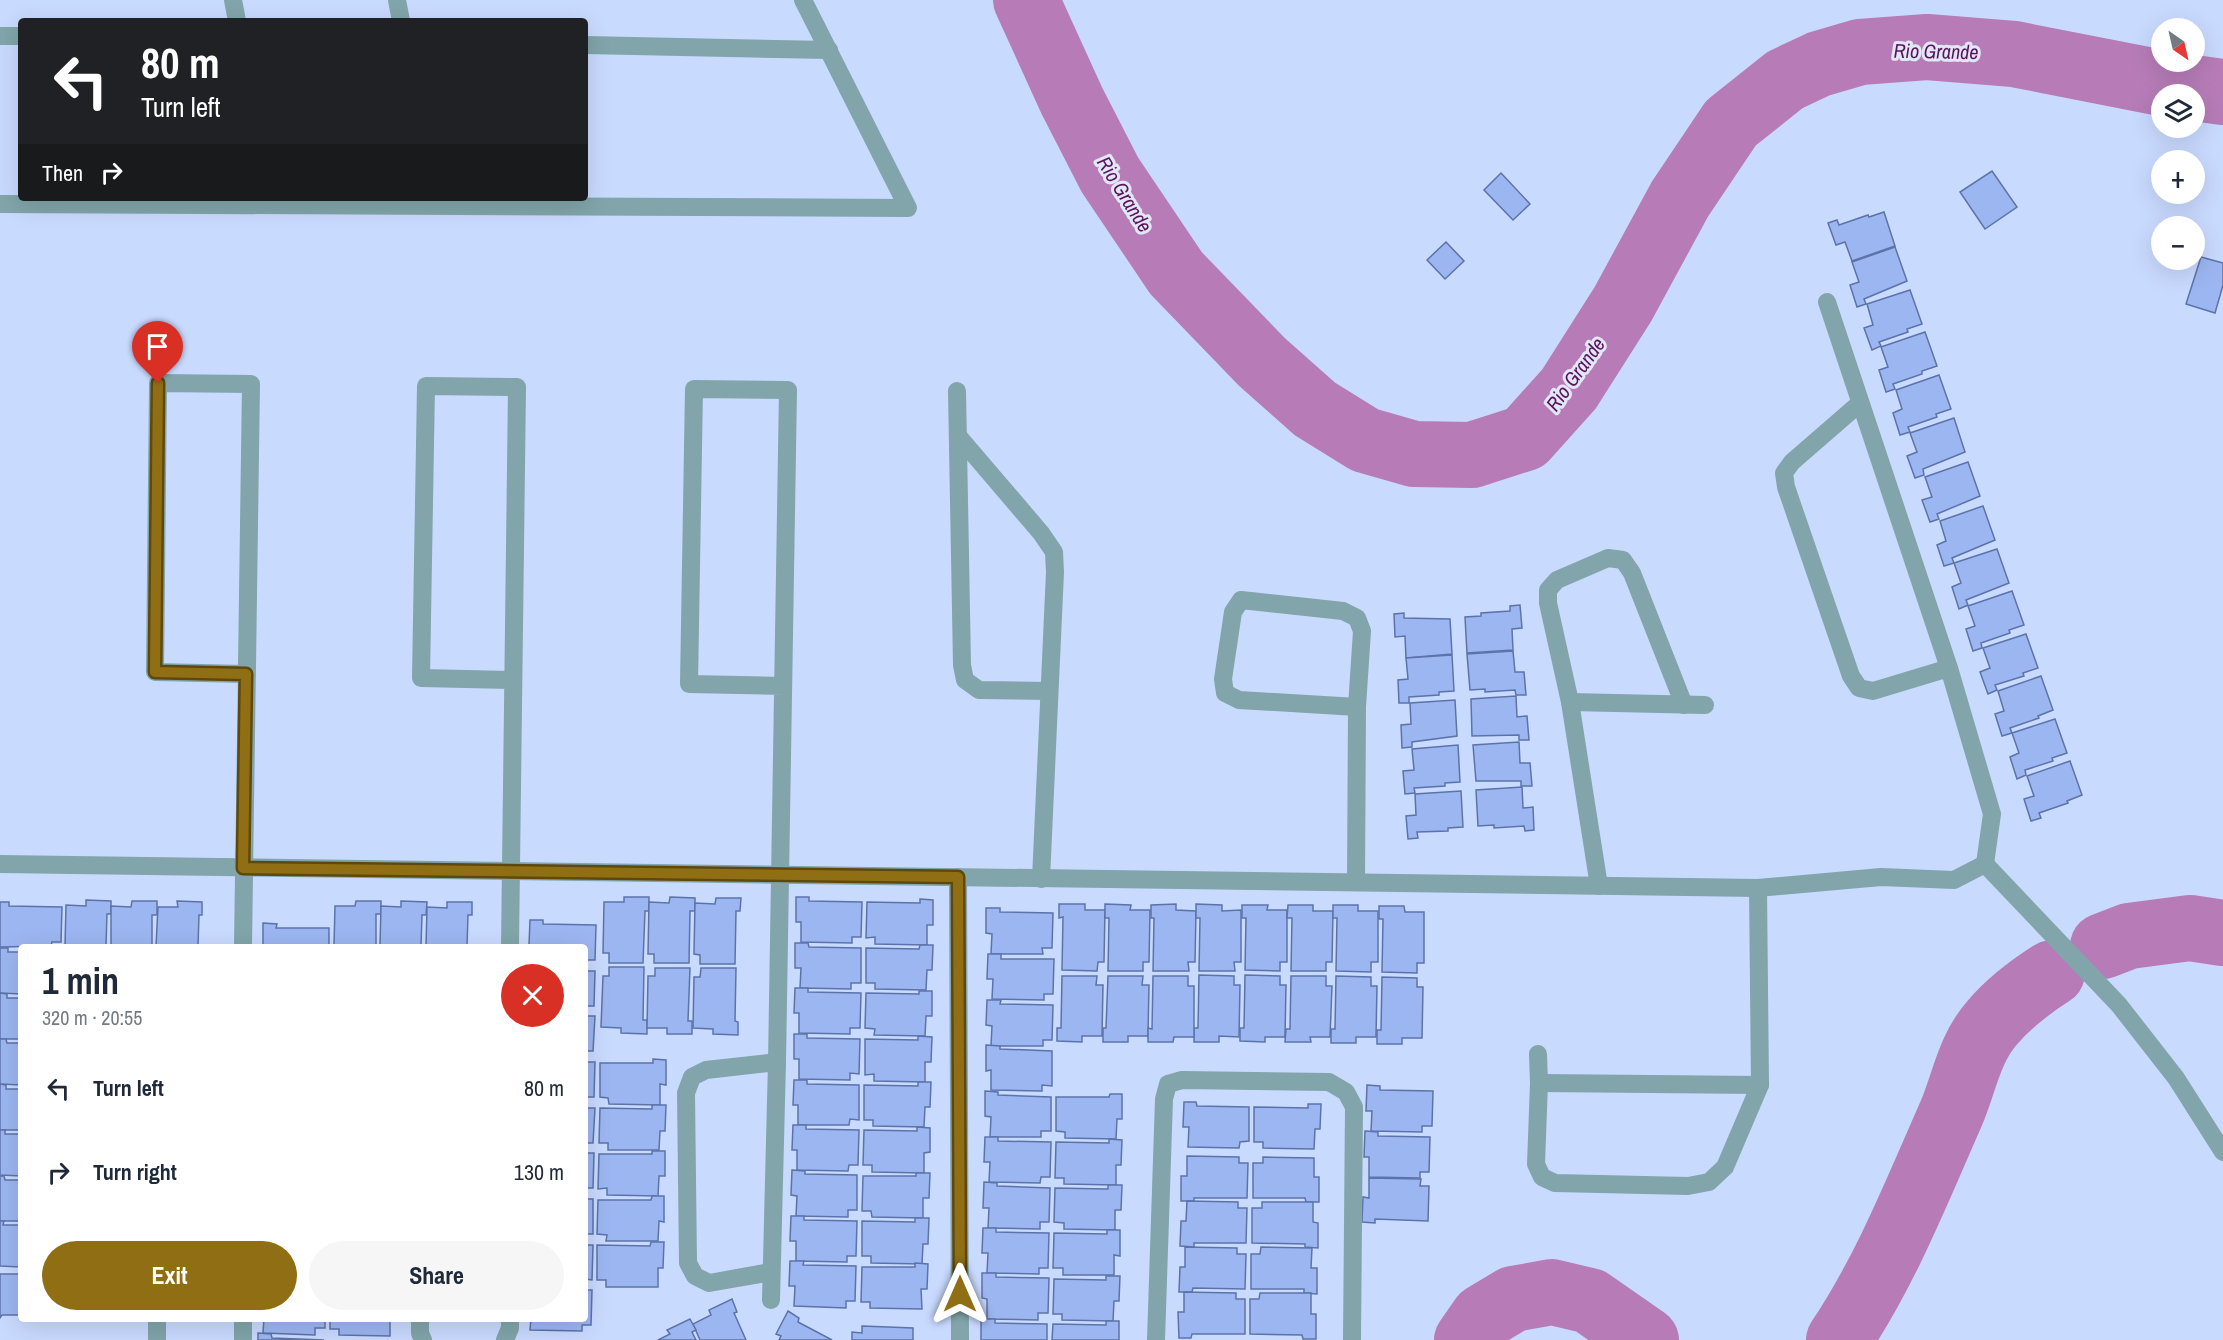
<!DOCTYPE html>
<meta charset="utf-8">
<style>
:root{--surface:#fff;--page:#f6f6f7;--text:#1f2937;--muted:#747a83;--accent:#906f14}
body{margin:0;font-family:"Archivo Narrow",sans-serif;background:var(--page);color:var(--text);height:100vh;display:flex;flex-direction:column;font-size:22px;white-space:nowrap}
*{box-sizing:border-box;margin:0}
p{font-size:20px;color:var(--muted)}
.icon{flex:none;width:33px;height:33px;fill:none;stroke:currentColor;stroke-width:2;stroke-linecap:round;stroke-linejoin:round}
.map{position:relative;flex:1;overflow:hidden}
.sheet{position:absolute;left:18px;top:944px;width:570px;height:378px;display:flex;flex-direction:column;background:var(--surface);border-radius:6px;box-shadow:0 6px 24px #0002}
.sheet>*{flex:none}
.top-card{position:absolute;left:18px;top:18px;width:570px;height:183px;border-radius:6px;box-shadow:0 6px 24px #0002;background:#202124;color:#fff;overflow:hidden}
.needle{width:39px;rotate:146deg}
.controls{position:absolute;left:2151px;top:18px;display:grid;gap:12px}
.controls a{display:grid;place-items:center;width:54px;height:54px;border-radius:50%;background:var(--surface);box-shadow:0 6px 24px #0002;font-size:30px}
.pin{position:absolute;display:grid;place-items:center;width:51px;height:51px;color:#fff;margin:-62px -26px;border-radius:50% 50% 50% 0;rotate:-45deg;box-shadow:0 0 6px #0007}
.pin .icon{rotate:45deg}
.me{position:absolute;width:66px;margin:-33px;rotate:0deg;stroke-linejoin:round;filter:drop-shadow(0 0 4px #0008)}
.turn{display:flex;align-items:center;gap:21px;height:126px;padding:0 24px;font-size:27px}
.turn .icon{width:78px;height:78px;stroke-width:2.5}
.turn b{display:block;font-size:42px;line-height:51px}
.then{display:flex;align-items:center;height:57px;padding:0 24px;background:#0003;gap:12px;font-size:22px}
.round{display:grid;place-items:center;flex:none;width:63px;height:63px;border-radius:32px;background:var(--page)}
.headline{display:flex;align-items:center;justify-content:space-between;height:102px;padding:0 24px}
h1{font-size:36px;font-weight:700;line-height:45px}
.button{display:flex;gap:12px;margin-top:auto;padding:12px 24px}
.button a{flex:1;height:69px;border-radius:36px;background:var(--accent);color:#fff;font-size:24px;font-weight:700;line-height:69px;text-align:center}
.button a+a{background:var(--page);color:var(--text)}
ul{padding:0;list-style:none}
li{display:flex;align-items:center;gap:18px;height:84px;padding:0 24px}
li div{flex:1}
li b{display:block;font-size:22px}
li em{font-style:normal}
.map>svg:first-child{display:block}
</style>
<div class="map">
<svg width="2223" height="1340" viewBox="0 0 2223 1340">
<rect width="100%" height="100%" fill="#c9daff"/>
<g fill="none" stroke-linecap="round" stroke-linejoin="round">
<!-- river -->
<g stroke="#b77cb8" stroke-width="66">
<path d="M1026,0L1072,101L1110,175L1176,273L1262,362L1315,409L1365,440L1414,454L1472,455L1525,438L1569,389L1623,304L1680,199L1731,123L1785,80L1819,64L1860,52L1927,47L2014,54L2172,85L2223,92"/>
<path d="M2103,946L2129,936L2190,928L2223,933"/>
<path d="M1467,1340L1483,1317L1513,1299L1552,1292L1590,1301L1646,1340"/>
<path d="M1839,1340C1886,1270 1917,1191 1951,1114C1964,1084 1969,1049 1992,1023C2009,1003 2030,987 2052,973"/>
</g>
</g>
<!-- building -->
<g fill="#9cb6f1" stroke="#5c73aa" stroke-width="1.5">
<path d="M1992,171L2017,207L1985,229L1960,192Z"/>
<path d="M1501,173L1530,204L1513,220L1484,190Z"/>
<path d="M1884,212L1895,246L1852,261L1845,242L1836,245L1828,223L1837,220L1839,225L1868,215L1869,217Z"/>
<path d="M1446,242L1464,261L1445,279L1427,260Z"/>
<path d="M1895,247L1907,281L1864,299L1866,304L1857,307L1850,285L1859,282L1852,262Z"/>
<path d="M2201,257L2223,263V285L2215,313L2186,304Z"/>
<path d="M1910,290L1922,324L1907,329L1908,332L1879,342L1881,346L1872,350L1864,328L1873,325L1867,304Z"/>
<path d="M1925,332L1937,366L1922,371V374L1893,384L1895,389L1886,392L1879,370L1888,367L1881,347Z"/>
<path d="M1939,375L1951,409L1936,414L1937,417L1908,427L1910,432L1900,435L1893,413L1902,409L1896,390Z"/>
<path d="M1954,418L1965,452L1923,469L1924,475L1915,478L1907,456L1917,452L1910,433Z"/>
<path d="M1968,462L1980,496L1937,514L1939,519L1930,522L1922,500L1932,497L1925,477Z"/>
<path d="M1983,506L1995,540L1952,558L1954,563L1944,566L1937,545L1946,541L1940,521Z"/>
<path d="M1997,549L2009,583L1966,600L1968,605L1959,609L1952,587L1961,583L1954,563Z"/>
<path d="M2012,591L2024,625L2009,630L2010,633L1981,643L1982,648L1973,651L1966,629L1975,626L1968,606Z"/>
<path d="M1520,605L1522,628L1512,629L1513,650L1467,653L1465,617L1481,616V613L1510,611V606Z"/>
<path d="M1404,613V618L1450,619L1452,654L1406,658L1405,636L1395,637L1394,614Z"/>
<path d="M2026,634L2038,668L2023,673L2024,676L1995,685L1997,690L1988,694L1980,672L1990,668L1983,648Z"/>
<path d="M1513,651L1515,672H1524L1526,695H1516L1515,690L1485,692V689L1470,690L1467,654Z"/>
<path d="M1452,655L1454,691L1439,692V695L1409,697V703H1399L1398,680L1408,679L1406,658Z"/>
<path d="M2041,676L2053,710L2038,716L2039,718L2010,728L2012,733L2002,736L1995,714L2004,711L1998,691Z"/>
<path d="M1516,696L1517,717L1527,716L1529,740H1519V735L1472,736L1471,699Z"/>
<path d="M1455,700L1457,736L1412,742V747L1402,748L1401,725L1411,724L1410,703Z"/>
<path d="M2055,719L2067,753L2052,758L2053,761L2025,770L2026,775L2017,779L2010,757L2019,753L2012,733Z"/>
<path d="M1519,742L1520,763H1530L1532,786H1521V781H1476L1473,745Z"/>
<path d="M1458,745L1460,782L1445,783V786L1414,788L1415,793L1405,794L1403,771L1414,770L1412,749Z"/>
<path d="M2070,761L2082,795L2067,801L2068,803L2039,813L2041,818L2031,821L2024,799L2034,796L2027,776Z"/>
<path d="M1522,787L1523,808L1533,807L1534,830L1525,831L1524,826L1494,828V825L1478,826L1476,790Z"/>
<path d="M1461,791L1463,827L1448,828V831L1417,832L1418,838L1408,839L1406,816L1416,815L1415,794Z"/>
<path d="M624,897H649V911H645L643,963H609V953H603L604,902H624Z"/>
<path d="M670,897L695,898V911H690L689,963H654V954H648L649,902L669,903Z"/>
<path d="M796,897H809V901L862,902L861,937H852V943L801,942V922H796Z"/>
<path d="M716,898H741L740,911H736L735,964H700V955L694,954L695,903L715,904Z"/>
<path d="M920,899L933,900V925H927V945L875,944V937L866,938L867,902L920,903Z"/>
<path d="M86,900L111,901V914H107L106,946H65L66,905L86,906Z"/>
<path d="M132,901H157V915H152V946H111V906L131,907Z"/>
<path d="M177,901L202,902V915H199L198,946H156L158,907H178Z"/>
<path d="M356,901H381V914H376V946H334L335,906H355Z"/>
<path d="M401,901L427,902L426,915H422L421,946H380L381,906L401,907Z"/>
<path d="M0,902H9V906L62,907L61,942H52L51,946L0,947Z"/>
<path d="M447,902H472V915H468L467,946H426L427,907L447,908Z"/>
<path d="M1059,904H1085V910H1105L1104,962H1098L1097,971L1062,970L1063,917L1059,918Z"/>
<path d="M1105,904L1131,905L1130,910H1150L1149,962H1143V971H1108L1109,918H1105Z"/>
<path d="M1176,904V910L1196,911L1195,962H1188L1189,971H1153L1154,918H1151V905Z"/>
<path d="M1196,904L1222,905V911L1241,910V962H1234L1235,971H1199L1200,918H1196Z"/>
<path d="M1242,905H1268L1267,910H1287V962H1280V971L1245,970L1246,918H1242Z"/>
<path d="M1288,905H1313V911H1333L1332,962H1326V971H1291L1292,918H1287Z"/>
<path d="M1333,905H1358V911H1378V962H1371V972L1336,971L1337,918H1333Z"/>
<path d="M1379,906H1404L1405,912H1424V963H1417V973L1382,972L1383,919H1379Z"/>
<path d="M986,908H1000V912L1053,913L1052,948H1042L1043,954H991L992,934L986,933Z"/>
<path d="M530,920H543V924L596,925L595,960H586L585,966V946L529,945Z"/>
<path d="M263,923L277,924L276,928H329V946H263Z"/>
<path d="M795,943H808L809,947L861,948V983H851V989L800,988L801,968H795Z"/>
<path d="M920,945H933L932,970H927L926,990L875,989V983H866V948L919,949Z"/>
<path d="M0,948H8V952H21V994L0,993Z"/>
<path d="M988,954H1001V959H1054L1053,994H1044V1000L992,999L993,979H987Z"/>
<path d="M609,967H644L643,1020H647V1034L621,1033V1028L601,1027L603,976H609Z"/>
<path d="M655,968H690L688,1021H692V1034H667V1028H647L648,976H655Z"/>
<path d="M701,968H736L735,1021L738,1022V1035L713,1034V1029L693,1028L694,977H700Z"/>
<path d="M585,971H595L594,1006H585V1012Z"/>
<path d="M1199,975L1234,976V985H1240L1239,1037L1219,1036V1042H1194V1028H1198Z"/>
<path d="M1245,975L1280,976V985H1286L1285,1037H1265V1042L1240,1041V1028H1244Z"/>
<path d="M1062,976H1097L1096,985H1103L1102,1036H1082V1042L1057,1041V1028H1061Z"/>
<path d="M1108,976H1143L1142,985H1149L1148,1036H1128V1042H1103V1028H1106Z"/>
<path d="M1153,976H1188V986H1194V1037H1174L1173,1042H1148V1028L1152,1029Z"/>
<path d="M1291,976H1326V986H1332L1330,1037H1310L1311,1042H1285L1286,1029H1290Z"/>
<path d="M1336,976L1371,977V986H1377L1376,1037H1356V1043H1331V1029H1335Z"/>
<path d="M1382,977L1417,978V987H1423L1422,1038H1402V1044H1377V1030H1381Z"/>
<path d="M795,988H808V992L861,993L860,1028H850V1034L799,1033V1013H794Z"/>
<path d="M919,991H932V1016H926L925,1036L874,1035L875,1029L865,1028L866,993L919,994Z"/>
<path d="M0,993L7,994V998H21V1039H0Z"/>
<path d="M987,1000H1001L1000,1004L1053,1005L1052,1040H1043V1046H991L992,1026L986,1025Z"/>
<path d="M585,1016H595L593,1051H585Z"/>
<path d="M794,1034H807V1038L860,1039L859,1074L850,1073V1080L799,1079V1059H794Z"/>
<path d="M918,1036L932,1037L931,1062H925V1082L874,1081V1074L865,1075V1039L918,1040Z"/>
<path d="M0,1039H6L7,1043H21V1085L0,1084Z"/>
<path d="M986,1045L1000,1046V1049L1052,1051V1086L1042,1085V1091L991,1090V1070L986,1071Z"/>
<path d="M653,1059L666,1060V1085L660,1084V1105L609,1104L608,1098L600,1097V1063H653Z"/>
<path d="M585,1062H595L594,1097H585V1103Z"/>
<path d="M794,1080H807V1084L859,1085V1120L850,1119L849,1125H798V1105H793Z"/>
<path d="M918,1082H931L930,1107H925L924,1127L873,1126V1120H864V1085L918,1086Z"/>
<path d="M0,1084L6,1085V1089H21V1130H0Z"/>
<path d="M1367,1085L1380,1086V1090L1433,1091L1432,1126H1422V1132L1371,1131L1372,1111H1366Z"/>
<path d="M985,1091L998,1092V1095L1051,1097V1131H1041V1137H990L991,1117L985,1116Z"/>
<path d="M1110,1094H1122V1119H1117L1116,1139L1065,1138V1132L1056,1131V1097H1109Z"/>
<path d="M1184,1102H1196L1197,1106L1249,1107V1141L1240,1142L1239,1148L1188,1147L1189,1127H1183Z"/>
<path d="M1308,1104H1321L1320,1129H1315L1314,1149L1263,1148V1142H1254V1107L1308,1108Z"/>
<path d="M652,1105H666L665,1131H660L659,1150H608V1143H599L600,1108L652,1109Z"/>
<path d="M585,1108H595L593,1143H585Z"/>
<path d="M793,1125H806V1129L859,1130L858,1165H849L848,1171L797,1170V1150H792Z"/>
<path d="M917,1127L930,1128V1152L924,1153V1173L872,1172V1165H863L864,1130L917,1131Z"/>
<path d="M0,1130H5V1134H21V1176L0,1175Z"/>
<path d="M1365,1131L1378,1132V1136L1430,1137L1429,1172H1420V1178L1369,1177V1157H1364Z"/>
<path d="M985,1137H998V1141L1051,1142L1050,1177H1041L1040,1183L989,1182L990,1162H984Z"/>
<path d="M1109,1139L1122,1140L1121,1165H1116V1185L1064,1184V1178H1055L1056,1142L1109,1143Z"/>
<path d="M652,1151H665V1176H659L658,1196L607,1195V1188L598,1189L599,1154H652Z"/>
<path d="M585,1153H594L593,1188H585Z"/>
<path d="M1187,1156L1239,1157V1163H1248L1247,1198H1194V1201H1181V1176H1187Z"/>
<path d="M1263,1157L1314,1158V1177H1319V1202H1306L1305,1198H1253V1163H1263Z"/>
<path d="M792,1170L805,1171V1174L857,1175V1210H848V1217L796,1216L797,1196L791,1195Z"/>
<path d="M916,1173H930L929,1198H923V1218L872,1217L871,1211H862L863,1176H916Z"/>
<path d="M0,1176H4L5,1180H21V1221H0Z"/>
<path d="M1369,1178L1421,1179L1420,1186H1429L1428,1221L1375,1219V1223L1362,1222L1363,1197L1369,1198Z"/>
<path d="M984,1182L997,1183V1186L1050,1188L1049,1222H1040V1229L988,1228L989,1208H983Z"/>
<path d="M1108,1185H1122L1121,1210H1115V1230L1064,1229V1223L1054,1222L1055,1188L1108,1189Z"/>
<path d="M652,1196H664V1222L659,1221L658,1241H606L607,1235L597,1234L598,1200H651Z"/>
<rect x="585" y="1199" width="8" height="35"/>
<path d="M1187,1201L1238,1202V1208H1247L1246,1243H1194V1247L1180,1246L1181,1221H1186Z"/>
<path d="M1262,1202H1313V1222L1318,1223V1248L1305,1247V1244L1252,1243V1208H1262Z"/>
<path d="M791,1216H804V1220L857,1221L856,1256H847V1262L796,1261V1241H790Z"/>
<path d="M915,1218H929L928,1244H923L922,1264L871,1263V1256H862V1221L915,1222Z"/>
<path d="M0,1221H4L3,1225H21V1267L0,1266Z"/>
<path d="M983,1228H996V1232L1049,1233L1048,1268H1039V1274L987,1273L988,1253H982Z"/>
<path d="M1107,1230H1120V1256L1114,1255V1275H1063V1268H1053L1054,1233L1107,1234Z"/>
<path d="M651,1242H664L663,1268H658V1287H606V1280H597V1245L650,1246Z"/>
<path d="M585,1245H593L592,1280L585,1279Z"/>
<path d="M1185,1247L1237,1248V1254H1246L1245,1289L1193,1288L1192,1292H1179L1180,1267H1185Z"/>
<path d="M1261,1247L1312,1248L1311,1268H1317V1294L1304,1293V1289H1251V1254H1260Z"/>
<path d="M790,1261H804L803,1265L856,1266L855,1301H846V1308L794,1306L795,1286H789Z"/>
<path d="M915,1263L928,1264L927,1289H921L922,1309L870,1308V1302H861L862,1267H915Z"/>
<path d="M982,1273H996V1277L1049,1278L1048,1313H1038V1320L987,1319V1299L982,1298Z"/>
<path d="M0,1274H21V1315H2L0,1318Z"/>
<path d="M1106,1276H1120L1119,1301H1114L1113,1321L1062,1320V1314H1053L1054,1279L1106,1280Z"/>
<path d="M585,1290H592L591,1325H582V1331L530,1330L531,1318H585Z"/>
<path d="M1184,1292L1236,1293V1299H1245V1334H1192L1191,1338H1179L1178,1312H1184Z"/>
<path d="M1260,1293H1311V1314H1316V1339H1303L1302,1335L1250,1334V1299H1259Z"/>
<path d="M732,1299L737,1312L734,1313L746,1340H700L693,1324L711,1315L709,1310Z"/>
<path d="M788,1311L799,1318L798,1322L832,1340H779L781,1336L776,1334Z"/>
<path d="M264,1318H325V1328H315V1335L263,1333Z"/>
<path d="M330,1318H390V1336L339,1335V1329H330Z"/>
<path d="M690,1319L696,1330L692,1332L696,1340H658L670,1334L667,1330Z"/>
<path d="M981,1319H995V1323L1047,1324V1340H981Z"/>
<path d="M1106,1321H1119V1340H1052L1053,1324L1106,1325Z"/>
<path d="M862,1326L913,1328V1340H852V1332L862,1333Z"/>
<path d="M258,1333L271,1334L272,1338L324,1340H258Z"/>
</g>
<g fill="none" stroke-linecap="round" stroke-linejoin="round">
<!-- minor -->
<g stroke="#81a5aa" stroke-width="18">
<path d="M233,0L237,21"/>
<path d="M397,0L401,21"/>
<path d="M0,36H21"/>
<path d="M585,45L829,50"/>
<path d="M0,204L908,208L803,0"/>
<path d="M1827,302L1949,668L1992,814L1985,864"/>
<path d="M957,391L962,665L965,680L979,690L1049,691"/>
<path d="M1860,403L1792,462L1784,473L1786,487L1851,676L1859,688L1873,691L1949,668"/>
<path d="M959,437L1041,533L1054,552L1055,572L1041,879"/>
<path d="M1570,702L1705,705"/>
<path d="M0,864L1758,888L1881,877L1954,880L1985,864"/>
<path d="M1985,864L2119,1005L2176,1078L2223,1152"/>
<path d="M958,877L960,1340"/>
<path d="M1356,882L1357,707L1362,631L1357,618L1343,611L1241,600L1233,612L1223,679L1225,693L1239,700L1357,707"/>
<path d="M1599,886L1570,702L1548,603V590L1557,580L1608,558L1623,560L1632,573L1684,705"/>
<path d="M243,946L251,384L158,383L155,672L246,674"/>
<path d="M510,946L517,387L426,386L421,678L513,680"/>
<path d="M1538,1054L1539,1083L1536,1164L1542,1177L1555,1183L1688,1186L1709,1182L1725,1167L1760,1085L1758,888"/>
<path d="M1539,1083L1760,1085"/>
<path d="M771,1272L709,1283L695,1276L688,1263L686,1093L692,1077L706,1070L777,1062"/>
<path d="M771,1300L777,1062L788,390L694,389L689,684L783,686"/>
<path d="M420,1318V1333L423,1340"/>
<path d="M157,1340V1318"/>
<path d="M243,1340V1318"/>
<path d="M505,1340L510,1328V1318"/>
<path d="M1156,1340L1164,1099L1168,1084L1182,1080L1329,1082L1346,1092L1354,1107L1352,1340"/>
</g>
</g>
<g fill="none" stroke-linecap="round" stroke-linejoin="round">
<!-- route casing -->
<g stroke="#5e480d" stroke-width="15">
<path id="route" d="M158,383L155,672L246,674L243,868L958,877L960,1294"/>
</g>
<!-- route -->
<use href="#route" stroke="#906f14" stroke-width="10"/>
</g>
<g text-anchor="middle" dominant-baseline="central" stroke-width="6" stroke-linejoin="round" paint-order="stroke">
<!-- water labels -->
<g font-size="20" font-style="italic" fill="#5b125e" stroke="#e1e7f4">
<text transform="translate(1936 51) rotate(1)">Rio Grande</text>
<text transform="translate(1125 194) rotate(58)">Rio Grande</text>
<text transform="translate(1575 374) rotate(-54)">Rio Grande</text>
</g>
</g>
</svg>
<div class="controls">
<a><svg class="needle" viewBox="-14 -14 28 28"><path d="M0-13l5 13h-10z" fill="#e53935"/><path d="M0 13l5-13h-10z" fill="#747a83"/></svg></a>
<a><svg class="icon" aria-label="layers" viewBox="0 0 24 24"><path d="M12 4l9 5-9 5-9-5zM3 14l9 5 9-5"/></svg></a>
<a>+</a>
<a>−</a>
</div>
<div class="pin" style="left:158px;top:383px;background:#d93025"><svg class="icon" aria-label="arrive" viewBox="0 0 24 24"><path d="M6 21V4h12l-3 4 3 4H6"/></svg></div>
<svg class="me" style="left:960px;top:1294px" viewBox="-20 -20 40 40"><path d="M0-17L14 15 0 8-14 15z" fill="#906f14" stroke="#fff" stroke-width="4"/></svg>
<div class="top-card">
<div class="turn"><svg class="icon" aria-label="left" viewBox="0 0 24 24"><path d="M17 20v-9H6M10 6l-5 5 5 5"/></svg><div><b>80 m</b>Turn left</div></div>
<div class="then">Then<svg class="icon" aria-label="right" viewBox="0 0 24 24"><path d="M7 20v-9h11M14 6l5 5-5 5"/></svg></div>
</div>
<section class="sheet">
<div class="headline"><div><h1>1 min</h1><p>320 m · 20:55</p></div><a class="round" style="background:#d93025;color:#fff"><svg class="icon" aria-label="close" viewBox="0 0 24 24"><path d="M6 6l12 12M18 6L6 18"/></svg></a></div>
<ul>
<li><svg class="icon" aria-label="left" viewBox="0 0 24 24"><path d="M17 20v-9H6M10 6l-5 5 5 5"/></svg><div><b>Turn left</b></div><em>80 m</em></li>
<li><svg class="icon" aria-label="right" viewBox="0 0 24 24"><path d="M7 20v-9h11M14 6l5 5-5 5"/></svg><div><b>Turn right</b></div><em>130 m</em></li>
</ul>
<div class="button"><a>Exit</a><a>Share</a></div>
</section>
</div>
